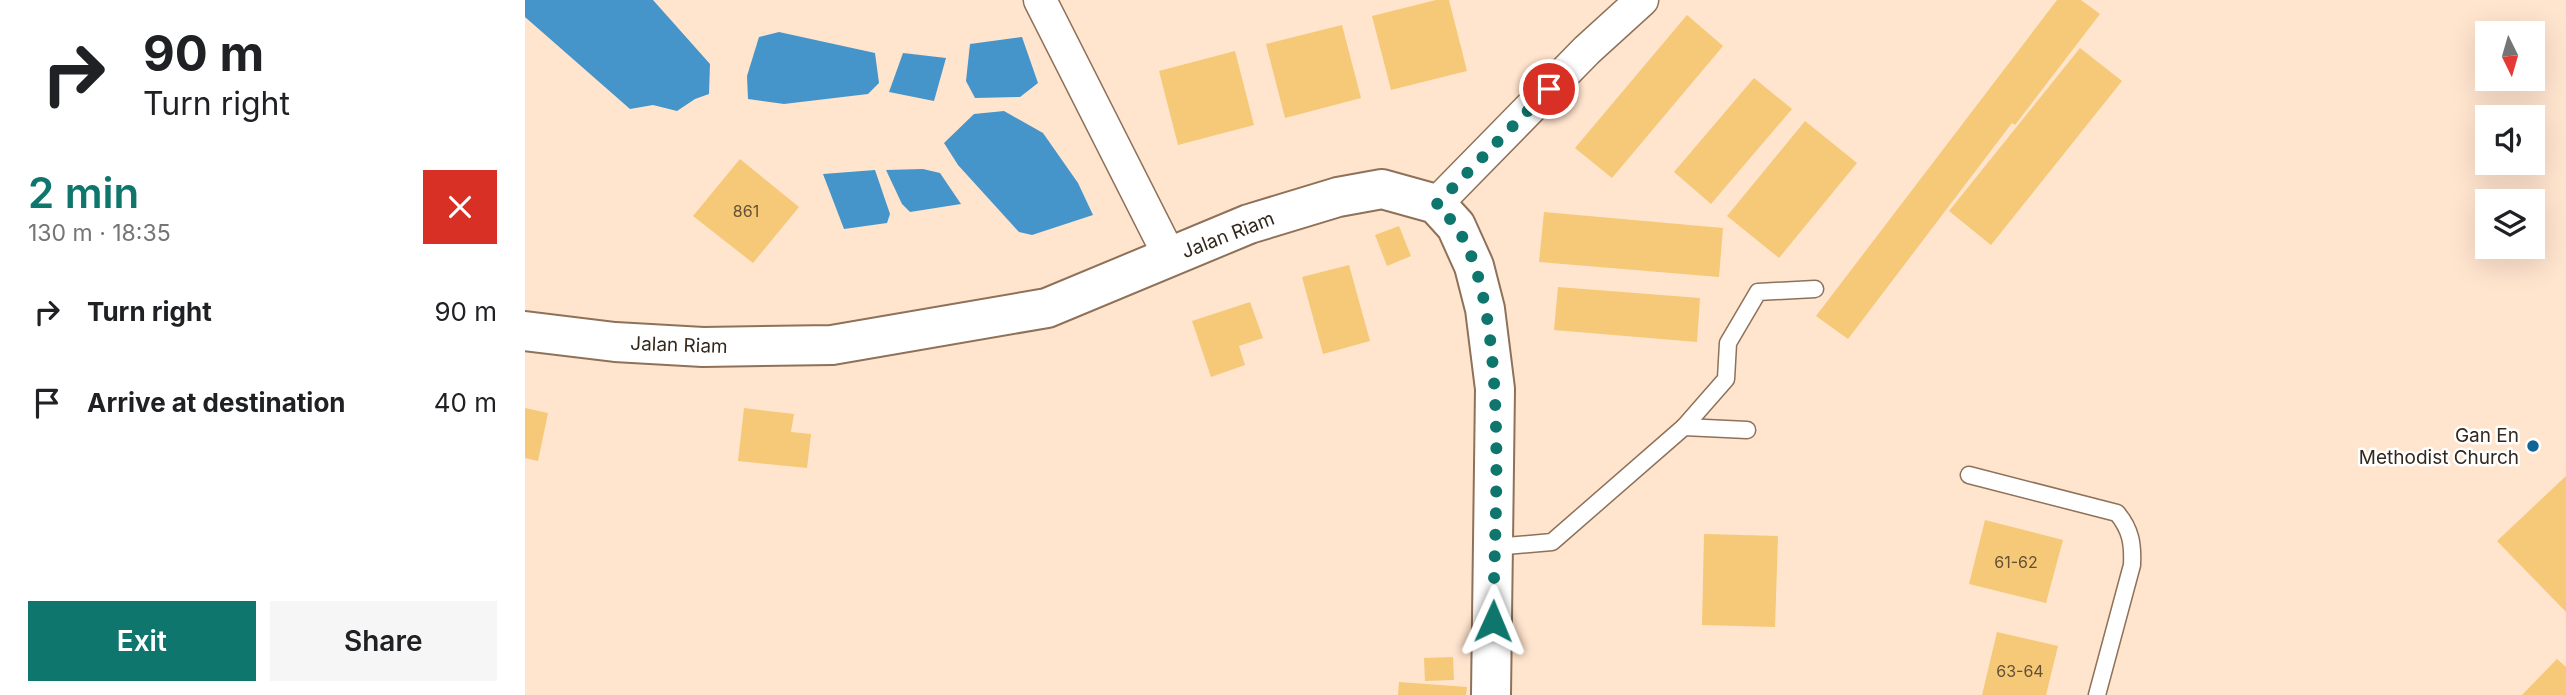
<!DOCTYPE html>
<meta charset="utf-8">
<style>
:root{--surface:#fff;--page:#f6f6f6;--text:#202124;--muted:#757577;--accent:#0f766e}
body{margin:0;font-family:Inter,sans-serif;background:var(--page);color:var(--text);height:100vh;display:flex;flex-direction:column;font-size:26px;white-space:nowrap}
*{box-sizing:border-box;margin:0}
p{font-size:23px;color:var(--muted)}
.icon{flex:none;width:38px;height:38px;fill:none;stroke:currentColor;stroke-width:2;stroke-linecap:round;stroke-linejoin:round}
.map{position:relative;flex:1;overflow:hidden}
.sheet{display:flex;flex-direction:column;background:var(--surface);width:525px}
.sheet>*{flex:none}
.guide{background:#fff;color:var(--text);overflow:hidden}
.needle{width:46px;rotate:175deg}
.tools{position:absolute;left:1950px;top:21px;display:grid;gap:14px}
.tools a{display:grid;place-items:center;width:70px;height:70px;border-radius:0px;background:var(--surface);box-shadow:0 7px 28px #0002;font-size:35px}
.pin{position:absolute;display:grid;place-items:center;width:60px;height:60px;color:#fff;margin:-30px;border:4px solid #fff;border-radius:50%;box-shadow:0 2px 7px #0007}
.me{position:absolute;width:77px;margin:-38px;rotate:1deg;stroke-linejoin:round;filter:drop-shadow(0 0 5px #0008)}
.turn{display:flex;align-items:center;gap:24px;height:147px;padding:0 28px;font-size:32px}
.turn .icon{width:91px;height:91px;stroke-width:2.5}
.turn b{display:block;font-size:49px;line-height:60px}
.round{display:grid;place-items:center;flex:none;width:74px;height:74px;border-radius:0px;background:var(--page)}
.headline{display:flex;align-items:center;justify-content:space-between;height:119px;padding:0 28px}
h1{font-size:42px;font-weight:600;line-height:52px;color:var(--accent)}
.cta{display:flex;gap:14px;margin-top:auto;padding:14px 28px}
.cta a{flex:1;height:80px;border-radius:0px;background:var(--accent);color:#fff;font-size:28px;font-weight:600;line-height:80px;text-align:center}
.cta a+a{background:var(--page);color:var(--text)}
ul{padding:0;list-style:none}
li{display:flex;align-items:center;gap:21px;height:91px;padding:0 28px}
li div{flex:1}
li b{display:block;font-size:26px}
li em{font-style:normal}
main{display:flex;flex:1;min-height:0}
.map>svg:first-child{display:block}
</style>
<main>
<section class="sheet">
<div class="guide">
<div class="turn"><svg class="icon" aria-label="right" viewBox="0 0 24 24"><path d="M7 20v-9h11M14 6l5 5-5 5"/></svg><div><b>90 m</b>Turn right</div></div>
</div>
<div class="headline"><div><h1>2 min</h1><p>130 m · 18:35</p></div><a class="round" style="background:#d93025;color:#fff"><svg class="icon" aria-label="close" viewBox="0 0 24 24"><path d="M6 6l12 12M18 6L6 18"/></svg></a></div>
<ul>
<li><svg class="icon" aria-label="right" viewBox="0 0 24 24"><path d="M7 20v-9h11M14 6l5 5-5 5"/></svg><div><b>Turn right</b></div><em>90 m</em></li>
<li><svg class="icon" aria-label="arrive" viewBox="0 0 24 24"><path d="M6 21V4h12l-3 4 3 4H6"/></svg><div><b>Arrive at destination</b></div><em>40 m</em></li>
</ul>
<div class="cta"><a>Exit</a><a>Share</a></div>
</section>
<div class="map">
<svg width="2041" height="695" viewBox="0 0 2041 695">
<rect width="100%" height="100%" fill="#ffe4ce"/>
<!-- water -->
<g fill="#4695ca">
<path d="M0,0H128L185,64L184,94L170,99L152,111L128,105L105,109L0,17Z"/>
<path d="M254,32L350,53L354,83L343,94L259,104L223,99L222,76L234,37Z"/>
<path d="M497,37L513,83L495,97L450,98L441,81L445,44Z"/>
<path d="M378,53L421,58L409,101L364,92Z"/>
<path d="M479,111L518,133L553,183L568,215L507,235L494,232L433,165L419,143L449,114Z"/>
<path d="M398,169L415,173L436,204L385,212L377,204L361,170Z"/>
<path d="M350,170L365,214L362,223L319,229L298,174Z"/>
</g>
<!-- building -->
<g fill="#f5c978">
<path d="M911,0H924L942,71L866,90L847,16Z"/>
<path d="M1532,0H1556L1575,14L1490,125L1487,123L1323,339L1291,316Z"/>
<path d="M1162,15L1198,46L1087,178L1050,148Z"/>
<path d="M817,25L836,98L760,118L741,44Z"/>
<path d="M1555,48L1597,81L1466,245L1424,211Z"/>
<path d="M710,51L729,125L653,145L634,71Z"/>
<path d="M1229,78L1267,109L1186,204L1149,172Z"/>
<path d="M1280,121L1332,163L1254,258L1202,216Z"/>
<path d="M215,159L274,207L228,263L168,216Z"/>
<path d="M1019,212L1198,228L1194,277L1014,262Z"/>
<path d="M874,226L886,256L862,266L850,235Z"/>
<path d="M824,265L845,341L798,354L777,277Z"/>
<path d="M1033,287L1175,298L1172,342L1029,330Z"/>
<path d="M725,302L738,338L714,346L720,365L686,377L667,321Z"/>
<path d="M0,408L23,413L13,461L0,458Z"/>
<path d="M219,408L269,414L266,432L286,434L282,468L213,461Z"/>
<path d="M2041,476V612L1972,541Z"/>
<path d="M1460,520L1538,540L1521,603L1444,584Z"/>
<path d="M1179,534L1253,536L1250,627L1177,625Z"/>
<path d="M1472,632L1533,646L1521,695H1457Z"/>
<path d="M928,657L929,680L900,681L899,658Z"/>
<path d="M2032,659L2041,667V695H1997Z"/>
<path d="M874,682L942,687L941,695H873Z"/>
</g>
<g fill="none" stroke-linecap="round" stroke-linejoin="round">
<!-- service casing -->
<g stroke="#8e7158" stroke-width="19">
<g id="service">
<path d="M1159,427L1201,379L1203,343L1233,292L1290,289"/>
<path d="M1444,475L1592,513C1606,530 1608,544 1607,565L1572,695"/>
<path d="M969,547L1027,542L1159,427L1222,430"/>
</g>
</g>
<!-- minor casing -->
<g stroke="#8e7158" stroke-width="35">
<g id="minor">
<path d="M515,0L645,257"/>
<path d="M911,204L1062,50L1117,0"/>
</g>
</g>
<!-- tertiary casing -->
<g stroke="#8e7158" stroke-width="42">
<path id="tertiary" d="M0,331L90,342L178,347L307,345L522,308L724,224L813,197L857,189L911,204L931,226L949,266L960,309L970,389L966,695"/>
</g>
<!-- service -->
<use href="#service" stroke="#fff" stroke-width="16"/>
<!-- minor -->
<use href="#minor" stroke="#fff" stroke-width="32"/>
<!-- tertiary -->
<use href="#tertiary" stroke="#fff" stroke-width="38"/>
</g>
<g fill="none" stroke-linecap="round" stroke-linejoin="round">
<!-- route -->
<path stroke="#0f766e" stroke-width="12" stroke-dasharray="0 21.6" d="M968,621C969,525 987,300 929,224C924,217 917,211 911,205L1024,89"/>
</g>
<!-- markers -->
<circle fill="#106596" stroke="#fff" stroke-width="2.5" cx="2008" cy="446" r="7"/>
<g text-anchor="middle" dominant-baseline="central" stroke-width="5" stroke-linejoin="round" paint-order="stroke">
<!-- number labels -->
<g font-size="16" fill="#645034">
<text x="221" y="211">861</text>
<text x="1491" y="562">61-62</text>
<text x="1495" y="671">63-64</text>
</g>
<!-- street labels -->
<g font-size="19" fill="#34281d" stroke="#fff">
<text transform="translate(703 235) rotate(-21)">Jalan Riam</text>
<text transform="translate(154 345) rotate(2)">Jalan Riam</text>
</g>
<!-- poi labels -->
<g font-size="19" fill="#34281d" stroke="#fff" text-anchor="end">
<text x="1994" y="435">Gan En<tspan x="1994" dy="22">Methodist Church</tspan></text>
</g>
</g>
</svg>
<div class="tools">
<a><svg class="needle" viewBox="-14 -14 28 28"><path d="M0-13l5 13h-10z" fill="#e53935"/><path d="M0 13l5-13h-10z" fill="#757577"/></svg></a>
<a><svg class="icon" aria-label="sound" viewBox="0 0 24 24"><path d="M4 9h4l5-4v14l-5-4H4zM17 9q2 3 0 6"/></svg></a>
<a><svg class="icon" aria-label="layers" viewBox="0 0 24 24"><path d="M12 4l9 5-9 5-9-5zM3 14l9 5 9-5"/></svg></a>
</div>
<div class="pin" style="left:1024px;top:89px;background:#d93025"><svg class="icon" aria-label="arrive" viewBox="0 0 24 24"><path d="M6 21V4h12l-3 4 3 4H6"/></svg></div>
<svg class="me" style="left:968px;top:621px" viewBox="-20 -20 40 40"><path d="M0-17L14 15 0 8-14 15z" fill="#0f766e" stroke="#fff" stroke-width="4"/></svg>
</div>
</main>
